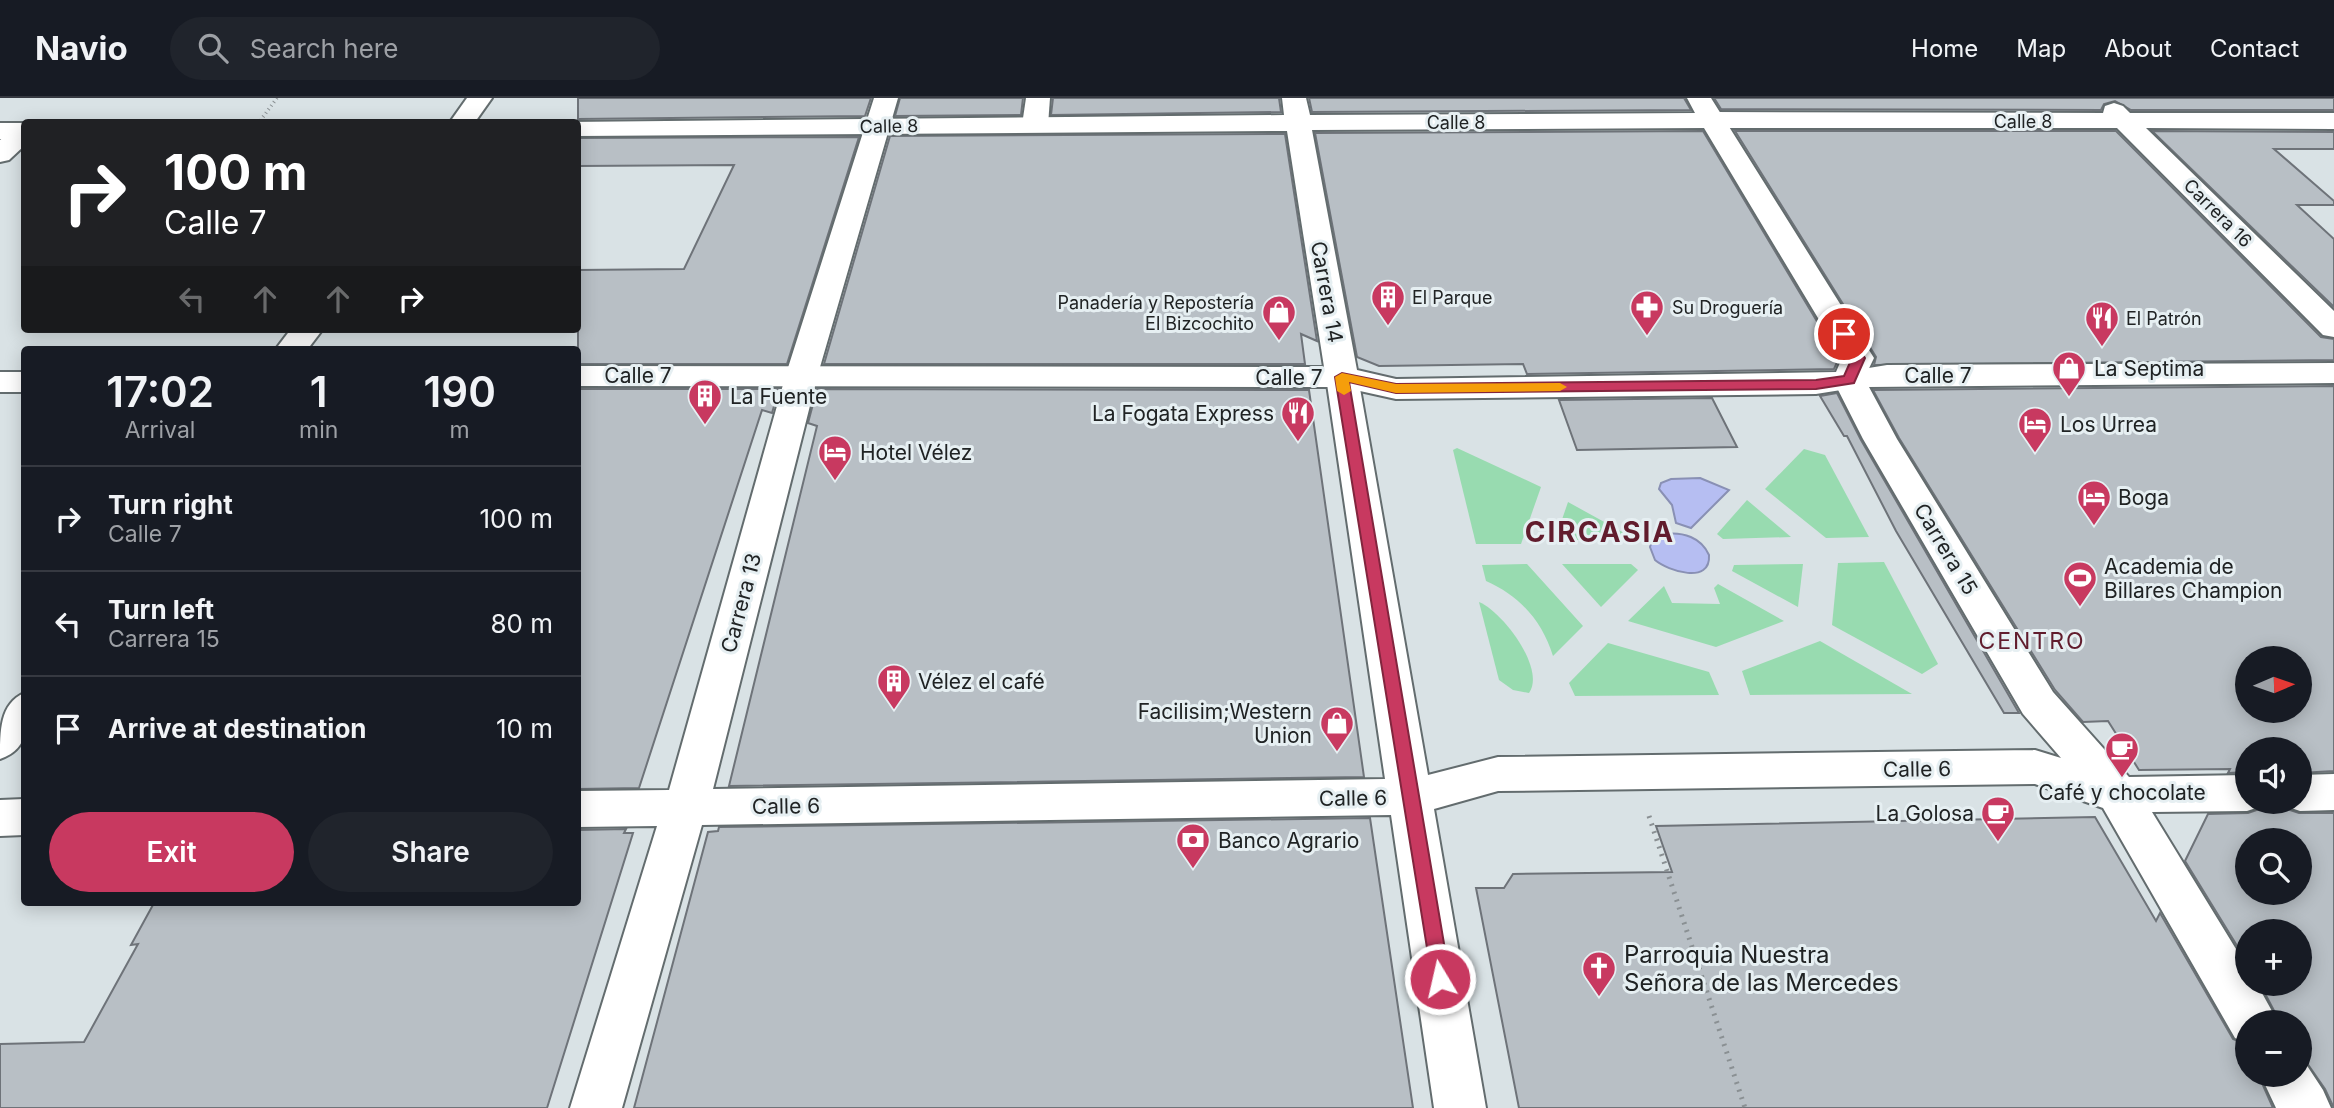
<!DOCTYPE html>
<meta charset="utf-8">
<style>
:root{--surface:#171b24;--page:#20242c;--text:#f1f3f6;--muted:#9ea1a6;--line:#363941;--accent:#c83960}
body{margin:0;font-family:Inter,sans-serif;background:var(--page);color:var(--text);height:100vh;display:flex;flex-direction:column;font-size:26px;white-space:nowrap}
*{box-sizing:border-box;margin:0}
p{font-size:23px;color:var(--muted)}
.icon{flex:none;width:38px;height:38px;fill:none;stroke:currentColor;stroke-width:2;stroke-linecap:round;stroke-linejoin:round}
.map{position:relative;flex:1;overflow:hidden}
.panel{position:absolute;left:21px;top:248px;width:560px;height:560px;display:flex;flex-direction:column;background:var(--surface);border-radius:7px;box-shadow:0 4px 18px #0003}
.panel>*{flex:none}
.guide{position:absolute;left:21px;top:21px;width:560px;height:214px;border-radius:7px;box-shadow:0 4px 18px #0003;background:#202124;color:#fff;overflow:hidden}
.needle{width:46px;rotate:88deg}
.controls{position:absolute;left:2235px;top:548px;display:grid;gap:14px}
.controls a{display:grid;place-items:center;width:77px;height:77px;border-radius:50%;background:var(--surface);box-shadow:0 4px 18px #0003;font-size:35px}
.pin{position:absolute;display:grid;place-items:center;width:60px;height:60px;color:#fff;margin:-30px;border:4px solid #fff;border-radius:50%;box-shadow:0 2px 7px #0007}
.me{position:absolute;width:77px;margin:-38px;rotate:351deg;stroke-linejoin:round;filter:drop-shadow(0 0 5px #0008)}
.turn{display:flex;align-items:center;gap:24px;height:147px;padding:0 28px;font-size:32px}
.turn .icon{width:91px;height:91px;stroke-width:2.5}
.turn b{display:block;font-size:49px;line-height:60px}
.lanes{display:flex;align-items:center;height:66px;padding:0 28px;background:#0003;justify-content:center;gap:35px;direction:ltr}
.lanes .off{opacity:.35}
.eta{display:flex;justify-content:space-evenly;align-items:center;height:119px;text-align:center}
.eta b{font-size:42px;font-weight:600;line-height:49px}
.action{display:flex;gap:14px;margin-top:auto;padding:14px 28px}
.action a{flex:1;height:80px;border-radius:42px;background:var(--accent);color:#fff;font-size:28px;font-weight:600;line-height:80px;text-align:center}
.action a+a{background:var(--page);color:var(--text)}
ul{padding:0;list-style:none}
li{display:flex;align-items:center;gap:21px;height:105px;padding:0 28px;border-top:2px solid var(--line)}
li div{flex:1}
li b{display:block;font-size:26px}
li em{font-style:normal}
header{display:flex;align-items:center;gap:42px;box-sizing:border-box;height:98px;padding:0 35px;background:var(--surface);border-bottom:2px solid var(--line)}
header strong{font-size:33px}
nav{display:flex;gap:38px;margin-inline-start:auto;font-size:24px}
.search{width:490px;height:63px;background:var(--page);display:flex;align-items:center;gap:18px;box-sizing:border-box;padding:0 24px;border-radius:38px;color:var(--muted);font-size:26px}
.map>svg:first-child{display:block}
</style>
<header>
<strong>Navio</strong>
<div class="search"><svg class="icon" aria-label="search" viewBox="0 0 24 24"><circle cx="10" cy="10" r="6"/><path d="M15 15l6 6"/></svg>Search here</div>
<nav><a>Home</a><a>Map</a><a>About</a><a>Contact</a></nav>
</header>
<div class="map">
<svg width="2334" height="1010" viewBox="0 0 2334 1010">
<rect width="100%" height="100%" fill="#d9e2e5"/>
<!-- green -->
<g fill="#98dbb0">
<path d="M1457,350L1541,389L1521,446H1476L1453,352Z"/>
<path d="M1804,351L1825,357L1869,439L1826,440L1765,391Z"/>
<path d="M1747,402L1791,439L1723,441L1717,436Z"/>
<path d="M1568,404L1626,436L1624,442H1555Z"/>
<path d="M1884,464L1938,566L1922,576L1832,527L1838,465Z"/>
<path d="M1527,466L1583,528L1553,558C1542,523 1520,498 1486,483L1482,467Z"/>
<path d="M1562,466H1631L1638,472L1601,509Z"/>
<path d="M1803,466L1798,509L1732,473L1734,467Z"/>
<path d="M1718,486L1784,523L1716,549L1628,523L1664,488L1672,505L1720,506L1714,490Z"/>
<path d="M1479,504C1503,514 1546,571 1529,595L1513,592L1499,582Z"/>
<path d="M1820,543L1912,596L1750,597L1742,573Z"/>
<path d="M1608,545L1709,574L1719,597L1575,598L1569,585Z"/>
</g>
<!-- water -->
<g fill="#b6bef2" stroke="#8990b4" stroke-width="2">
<path d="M1700,380L1729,392L1691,430L1676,425L1672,407L1659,391L1661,385L1671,381Z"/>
<path d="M1665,436C1683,434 1701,439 1709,457C1711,487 1668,473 1655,462L1650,449L1652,443Z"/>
</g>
<!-- building -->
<g fill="#b8bfc5" stroke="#6e7379" stroke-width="2" fill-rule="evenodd">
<path d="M578,0H871L865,18L578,21Z"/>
<path d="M900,0H1023L1021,17L895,18Z"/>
<path d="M1053,0H1279L1281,14L1051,17Z"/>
<path d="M1309,0H1684L1691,12L1312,14Z"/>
<path d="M1714,0H2334V12H2131L2115,3L2104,6L2101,12L1721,11Z"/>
<path d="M1703,33L1839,260L1834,271L1527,276L1523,266L1379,268L1357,259L1315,35Z"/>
<path d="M1735,33H2116L2321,239L2334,241V262L1874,267L1876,259Z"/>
<path d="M2152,33L2334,34V51H2274L2334,103V107H2297L2334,141V209Z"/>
<path d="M1285,36L1317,243L1301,236L1305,266H824L890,38Z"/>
<path d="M859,39L787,266H578V172L684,171L734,67L578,68V40Z"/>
<path d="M2334,288V673L2300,675V651H2247V674L2228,675L2230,671L2139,672L2108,623L2083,624L2055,592L1899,340L1873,292ZM2247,560H2300V612H2247Z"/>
<path d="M578,291H779L772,315L762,312L639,690L578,691Z"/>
<path d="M817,291L1309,292L1364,679L729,688L817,328L808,325Z"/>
<path d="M1837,295L1861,342L2019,615H2004L1896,433L1847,338H1844L1820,298Z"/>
<path d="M1712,300L1737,349L1577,352L1559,302Z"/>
<path d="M2268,704H2280L2284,710L2299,715H2334V1010L2325,991L2300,955V924H2280L2260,886H2300V833H2247V864L2185,763L2208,716L2248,715L2263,710ZM2247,742H2300V794H2247Z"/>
<path d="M2095,719L2156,823L2160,815L2233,941L2247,947V976H2258L2273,1010H1519L1476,790H1504L1513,776L1672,774L1656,728Z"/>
<path d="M1370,720L1413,1010H634L708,734L718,733L719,729Z"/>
<path d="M578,732L626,731L624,735H633L547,1010H0V946L84,944L138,846L131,847L154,805H578Z"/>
</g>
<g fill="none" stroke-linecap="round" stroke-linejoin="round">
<!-- minor casing -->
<g stroke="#636c6e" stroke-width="4">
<g id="minor">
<path d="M467,0H492L475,24H450Z"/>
<path d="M874,0H898L818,276L713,691L1385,681L1326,279L1331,272L1342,269L1353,272L1358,279L1428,677L1498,659L2035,652L2061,660L2023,616L1863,341L1833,282L1838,275L1887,267L2334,265V285L1869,289L1897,341L2053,594L2129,679L2247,677V704H2265L2262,708L2247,713L2152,714L2247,869V886H2257L2278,924H2247V945L2235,940L2103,710L2035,686L1498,693L1434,711L1486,1010H1434L1391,717L702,727L622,1010H570L657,728L578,729V693L669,692L786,276Z"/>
<path d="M1026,0H1050L1048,27L1044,32H1026L1022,27Z"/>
<path d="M2114,5L2123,8L2130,15H2334V31L2146,30L2334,213V239L2323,237L2117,30H1713L1704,27L1700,22L1704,17L1713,14L2103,15L2105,8Z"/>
<path d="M24,27V48L9,62L0,64V42L15,30Z"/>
<path d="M291,231H323L307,252H275Z"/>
<path d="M24,595C27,623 32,650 0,661C0,632 0,606 24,595Z"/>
<path d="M2334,676V712L2300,713L2285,708L2282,704H2300V677Z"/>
<path d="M24,701V737L0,738V702Z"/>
<path d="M2300,957L2323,992L2331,1010H2276L2260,976H2300Z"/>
</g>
</g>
<!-- major casing -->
<g stroke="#636c6e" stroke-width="4">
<g id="major">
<path d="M1282,0H1306L1310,17L1695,15L1687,0H1711L1874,260L1860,289L1816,296L1396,301L1342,289L578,288V268L1324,269L1287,33L578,38V24H569L1284,17ZM1704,30L1842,260L1836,274L1396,281L1357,272L1312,32Z"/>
<rect x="0" y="25" width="24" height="16"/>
<rect x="0" y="274" width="24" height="20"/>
</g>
</g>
<!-- path-far1 -->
<path stroke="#8a9093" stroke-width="3.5" stroke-dasharray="1 3.5" stroke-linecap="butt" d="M277,0L260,23L345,24"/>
<!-- path -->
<path stroke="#8a9093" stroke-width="5" stroke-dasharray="2 6" stroke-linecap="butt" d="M1649,718L1745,1010"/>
<!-- minor -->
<use href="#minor" fill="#fff" fill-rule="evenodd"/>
<!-- major -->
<use href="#major" fill="#fff" fill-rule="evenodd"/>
</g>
<!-- route -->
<path fill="#c83960" stroke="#82253e" stroke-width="2" d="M1839,234H1848L1865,260L1854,285L1816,291L1396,295L1349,284L1450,881L1447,887L1440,890L1433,887L1335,279L1342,275L1396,286L1816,282L1844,278L1852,260L1837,236Z"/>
<!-- slow -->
<path fill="#f59e0b" d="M1342,275L1396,286L1560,285L1567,289L1560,293L1396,295L1349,284L1351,293L1344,297L1337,293L1335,279Z"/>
<!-- icons -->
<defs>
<g id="building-pin" transform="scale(1.75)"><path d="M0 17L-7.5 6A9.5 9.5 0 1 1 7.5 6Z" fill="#c83960" stroke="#e6eff2"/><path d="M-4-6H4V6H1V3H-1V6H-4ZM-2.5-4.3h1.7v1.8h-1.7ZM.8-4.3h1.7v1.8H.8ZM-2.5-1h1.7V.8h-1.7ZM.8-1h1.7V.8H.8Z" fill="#fff"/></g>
<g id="pharmacy-pin" transform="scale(1.75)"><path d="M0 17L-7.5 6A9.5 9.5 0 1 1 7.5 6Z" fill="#c83960" stroke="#e6eff2"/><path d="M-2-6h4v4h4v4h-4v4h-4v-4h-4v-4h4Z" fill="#fff"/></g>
<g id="shop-pin" transform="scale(1.75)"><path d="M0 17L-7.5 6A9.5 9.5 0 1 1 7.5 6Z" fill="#c83960" stroke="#e6eff2"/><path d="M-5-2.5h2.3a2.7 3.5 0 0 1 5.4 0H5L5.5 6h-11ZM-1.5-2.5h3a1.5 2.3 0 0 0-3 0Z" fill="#fff"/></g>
<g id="restaurant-pin" transform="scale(1.75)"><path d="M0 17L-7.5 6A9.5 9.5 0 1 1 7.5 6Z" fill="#c83960" stroke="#e6eff2"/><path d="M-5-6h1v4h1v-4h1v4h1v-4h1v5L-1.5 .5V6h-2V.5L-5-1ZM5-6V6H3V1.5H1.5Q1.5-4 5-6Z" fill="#fff"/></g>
<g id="hotel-pin" transform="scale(1.75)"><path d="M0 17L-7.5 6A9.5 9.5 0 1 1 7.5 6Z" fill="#c83960" stroke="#e6eff2"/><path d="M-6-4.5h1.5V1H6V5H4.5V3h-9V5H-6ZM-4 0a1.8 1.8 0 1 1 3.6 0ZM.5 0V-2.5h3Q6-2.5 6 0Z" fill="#fff"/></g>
<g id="stadium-pin" transform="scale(1.75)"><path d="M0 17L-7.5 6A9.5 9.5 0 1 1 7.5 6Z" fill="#c83960" stroke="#e6eff2"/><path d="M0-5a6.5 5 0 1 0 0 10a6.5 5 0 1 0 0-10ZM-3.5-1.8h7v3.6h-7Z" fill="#fff"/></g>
<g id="cafe-pin" transform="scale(1.75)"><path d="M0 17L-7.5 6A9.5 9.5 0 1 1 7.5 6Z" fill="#c83960" stroke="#e6eff2"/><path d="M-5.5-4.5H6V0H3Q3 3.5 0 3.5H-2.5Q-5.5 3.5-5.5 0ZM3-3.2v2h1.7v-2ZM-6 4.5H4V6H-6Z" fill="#fff"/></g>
<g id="bank-pin" transform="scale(1.75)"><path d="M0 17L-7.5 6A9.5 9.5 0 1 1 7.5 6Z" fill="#c83960" stroke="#e6eff2"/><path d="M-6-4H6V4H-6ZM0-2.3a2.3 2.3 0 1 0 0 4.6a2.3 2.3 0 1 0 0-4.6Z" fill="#fff"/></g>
<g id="church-pin" transform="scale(1.75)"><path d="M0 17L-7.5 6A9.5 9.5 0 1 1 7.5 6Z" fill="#c83960" stroke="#e6eff2"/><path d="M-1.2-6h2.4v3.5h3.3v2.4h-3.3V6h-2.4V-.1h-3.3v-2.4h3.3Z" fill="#fff"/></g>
</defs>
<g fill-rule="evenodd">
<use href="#building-pin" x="1388" y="199"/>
<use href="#pharmacy-pin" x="1647" y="209"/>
<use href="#shop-pin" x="1279" y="214"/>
<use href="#restaurant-pin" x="2102" y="220"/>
<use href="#shop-pin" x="2069" y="270"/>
<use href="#building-pin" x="705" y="298"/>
<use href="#restaurant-pin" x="1298" y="315"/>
<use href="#hotel-pin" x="2035" y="326"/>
<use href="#hotel-pin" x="835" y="354"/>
<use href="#hotel-pin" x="2094" y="399"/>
<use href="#stadium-pin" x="2080" y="480"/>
<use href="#building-pin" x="894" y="583"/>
<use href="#shop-pin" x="1337" y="625"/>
<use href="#cafe-pin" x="2122" y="651"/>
<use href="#cafe-pin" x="1998" y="715"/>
<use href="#bank-pin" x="1193" y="742"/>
<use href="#church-pin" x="1599" y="870"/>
</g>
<g text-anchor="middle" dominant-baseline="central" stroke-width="6" stroke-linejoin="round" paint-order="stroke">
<!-- far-street labels -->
<g font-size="18" fill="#202324" stroke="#e6eff2">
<text x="2023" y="23">Calle 8</text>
<text x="1456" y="24">Calle 8</text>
<text transform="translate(889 28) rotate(-1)">Calle 8</text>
<text transform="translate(2218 115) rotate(45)">Carrera 16</text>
</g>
<!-- far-poi labels -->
<g font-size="18" fill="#202324" stroke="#e6eff2" text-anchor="start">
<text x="1412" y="199">El Parque</text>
<text x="1254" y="204" text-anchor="end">Panadería y Repostería<tspan x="1254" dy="21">El Bizcochito</tspan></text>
<text x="1672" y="209">Su Droguería</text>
<text x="2126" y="220">El Patrón</text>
</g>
<!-- street labels -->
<g font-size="21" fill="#202324" stroke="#e6eff2">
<text transform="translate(1327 194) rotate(80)">Carrera 14</text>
<text x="638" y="277">Calle 7</text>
<text x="1938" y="277">Calle 7</text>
<text x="1289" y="279">Calle 7</text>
<text transform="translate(1946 451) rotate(59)">Carrera 15</text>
<text transform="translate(741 505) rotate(-75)">Carrera 13</text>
<text transform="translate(1917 671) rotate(-1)">Calle 6</text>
<text transform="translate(1353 700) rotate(-1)">Calle 6</text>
<text transform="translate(786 708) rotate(-1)">Calle 6</text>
</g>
<!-- poi labels -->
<g font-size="21" fill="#202324" stroke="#e6eff2" text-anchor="start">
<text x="2094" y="270">La Septima</text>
<text x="730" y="298">La Fuente</text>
<text x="1274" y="315" text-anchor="end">La Fogata Express</text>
<text x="2060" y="326">Los Urrea</text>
<text x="860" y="354">Hotel Vélez</text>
<text x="2118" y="399">Boga</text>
<text x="2104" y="468">Academia de<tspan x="2104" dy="24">Billares Champion</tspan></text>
<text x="918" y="583">Vélez el café</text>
<text x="1312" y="613" text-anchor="end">Facilisim;Western<tspan x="1312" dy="24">Union</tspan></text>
<text x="2122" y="694" text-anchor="middle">Café y chocolate</text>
<text x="1974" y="715" text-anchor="end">La Golosa</text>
<text x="1218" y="742">Banco Agrario</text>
</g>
<!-- neighbourhood labels -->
<g font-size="23" letter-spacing="2" fill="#611c2d" stroke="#e6eff2">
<text x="2032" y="543">CENTRO</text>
</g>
<!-- near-poi labels -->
<g font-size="24" fill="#202324" stroke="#e6eff2" text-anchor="start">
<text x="1624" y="856">Parroquia Nuestra<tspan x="1624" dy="28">Señora de las Mercedes</tspan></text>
</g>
<!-- district labels -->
<g font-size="28" font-weight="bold" letter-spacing="2" fill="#611c2d" stroke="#e6eff2">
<text x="1600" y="434">CIRCASIA</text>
</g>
</g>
</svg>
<div class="controls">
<a><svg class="needle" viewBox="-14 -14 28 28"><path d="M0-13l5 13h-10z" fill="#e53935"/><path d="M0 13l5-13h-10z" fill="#9ea1a6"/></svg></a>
<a><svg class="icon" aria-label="sound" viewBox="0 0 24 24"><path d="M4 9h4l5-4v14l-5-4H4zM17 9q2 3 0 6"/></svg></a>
<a><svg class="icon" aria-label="search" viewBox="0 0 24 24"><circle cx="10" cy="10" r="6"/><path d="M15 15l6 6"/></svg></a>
<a>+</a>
<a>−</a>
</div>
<div class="pin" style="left:1844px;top:236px;background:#d93025"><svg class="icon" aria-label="arrive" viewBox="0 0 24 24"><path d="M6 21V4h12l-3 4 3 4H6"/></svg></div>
<svg class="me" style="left:1440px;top:881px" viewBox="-20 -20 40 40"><circle r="17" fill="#c83960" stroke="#fff" stroke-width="3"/><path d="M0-11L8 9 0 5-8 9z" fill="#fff"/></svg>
<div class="guide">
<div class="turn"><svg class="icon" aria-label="right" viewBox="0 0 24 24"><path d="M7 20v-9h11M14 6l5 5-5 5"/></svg><div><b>100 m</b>Calle 7</div></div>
<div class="lanes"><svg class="icon off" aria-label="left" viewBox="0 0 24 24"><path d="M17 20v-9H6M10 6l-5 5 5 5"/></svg><svg class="icon off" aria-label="ahead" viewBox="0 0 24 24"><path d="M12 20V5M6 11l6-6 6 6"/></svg><svg class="icon off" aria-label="ahead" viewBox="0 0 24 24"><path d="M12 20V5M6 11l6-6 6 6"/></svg><svg class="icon" aria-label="right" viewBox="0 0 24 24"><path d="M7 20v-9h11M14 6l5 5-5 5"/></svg></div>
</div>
<section class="panel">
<div class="eta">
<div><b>17:02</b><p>Arrival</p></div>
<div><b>1</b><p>min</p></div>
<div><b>190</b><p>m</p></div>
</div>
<ul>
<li><svg class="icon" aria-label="right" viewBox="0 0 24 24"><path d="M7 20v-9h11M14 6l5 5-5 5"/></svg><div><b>Turn right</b><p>Calle 7</p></div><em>100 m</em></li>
<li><svg class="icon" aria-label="left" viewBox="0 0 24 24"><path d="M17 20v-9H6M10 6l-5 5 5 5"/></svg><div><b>Turn left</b><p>Carrera 15</p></div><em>80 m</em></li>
<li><svg class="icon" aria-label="arrive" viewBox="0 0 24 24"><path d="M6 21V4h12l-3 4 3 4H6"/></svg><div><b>Arrive at destination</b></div><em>10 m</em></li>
</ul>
<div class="action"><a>Exit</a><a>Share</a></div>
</section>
</div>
